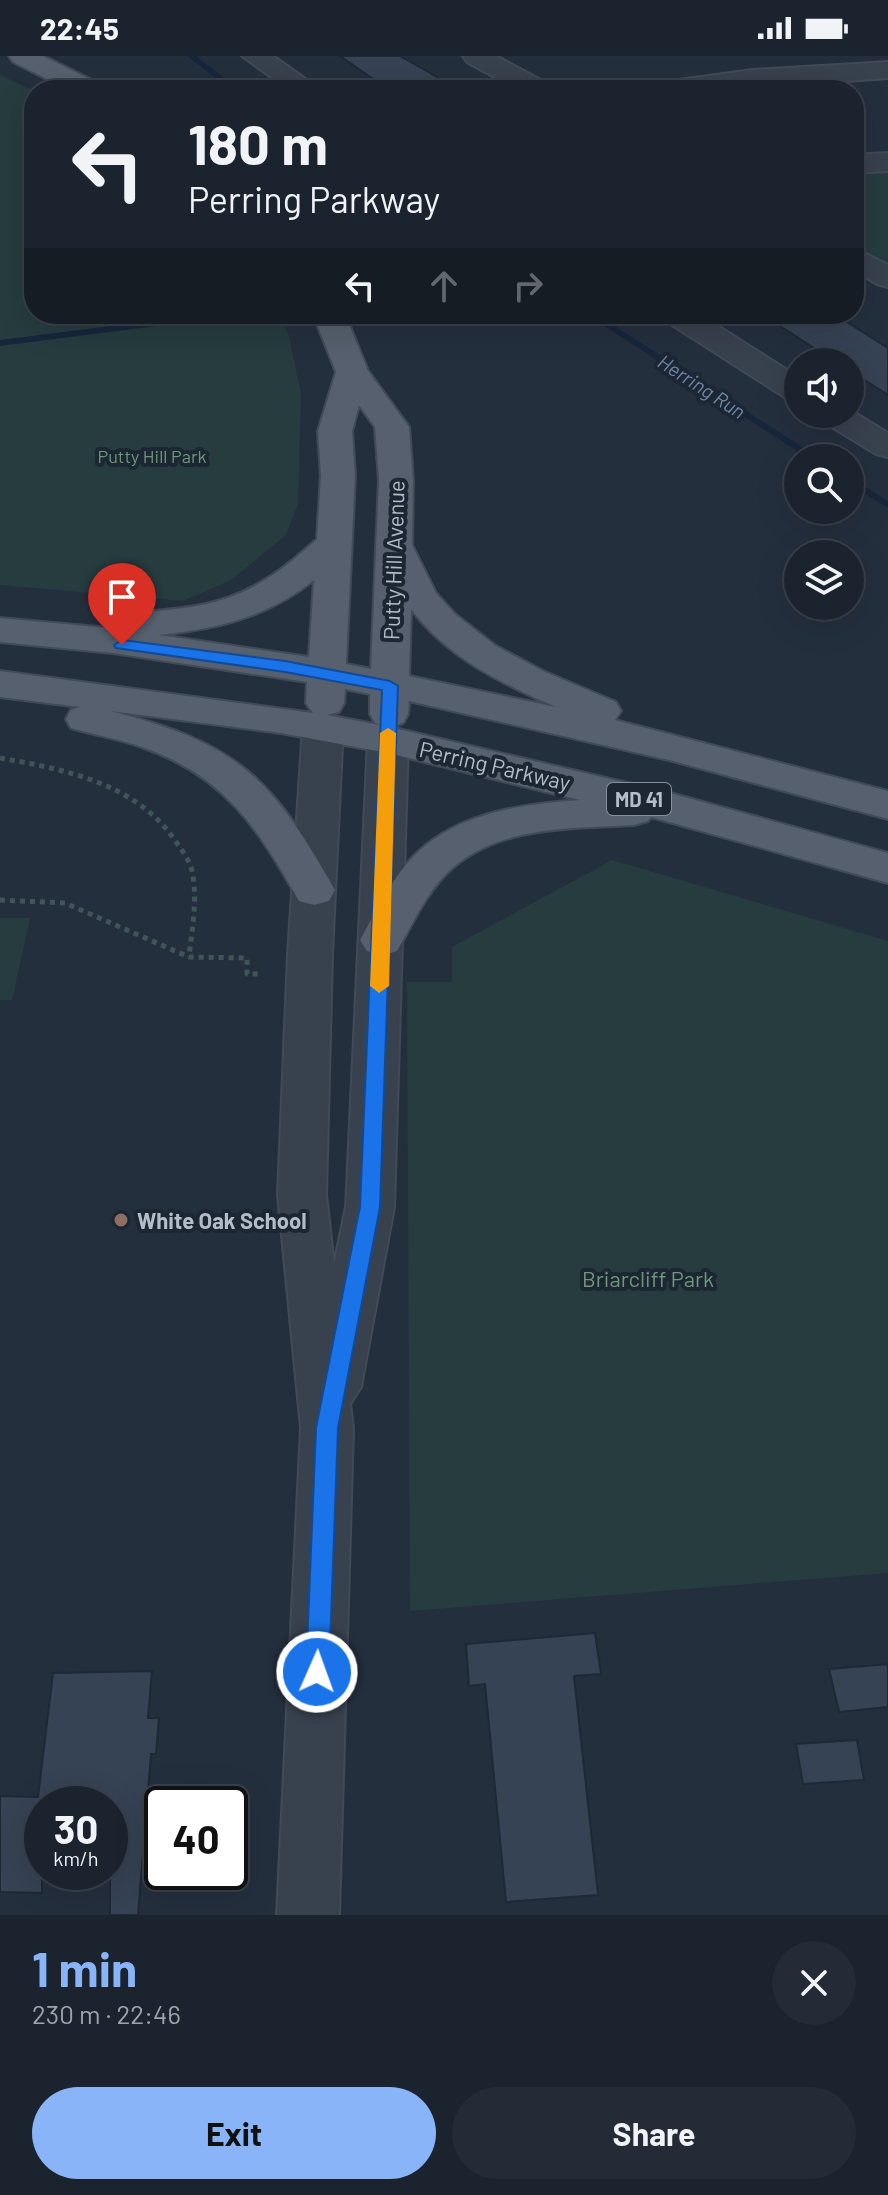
<!DOCTYPE html>
<meta charset="utf-8">
<style>
:root{--surface:#1b232e;--page:#242b36;--text:#f1f3f6;--muted:#a0a4aa;--line:#39404a;--accent:#8ab4f8}
body{margin:0;font-family:Barlow,sans-serif;background:var(--page);color:var(--text);height:100vh;display:flex;flex-direction:column;font-size:30px;white-space:nowrap}
*{box-sizing:border-box;margin:0}
p{font-size:26px;color:var(--muted)}
.icon{flex:none;width:44px;height:44px;fill:none;stroke:currentColor;stroke-width:2;stroke-linecap:round;stroke-linejoin:round}
.map{position:relative;height:1859px;overflow:hidden}
.drawer{display:flex;flex-direction:column;background:var(--surface);flex:1}
.drawer>*{flex:none}
.top-card{position:absolute;left:24px;top:24px;width:840px;height:244px;border-radius:32px;box-shadow:0 8px 32px #0002,0 0 0 2px var(--line);background:#1b232e;color:var(--text);overflow:hidden}
.tools{position:absolute;left:784px;top:292px;display:grid;gap:16px}
.tools a{display:grid;place-items:center;width:80px;height:80px;border-radius:50%;background:var(--surface);box-shadow:0 8px 32px #0002,0 0 0 2px var(--line);font-size:40px}
.speed{position:absolute;left:24px;top:1730px;display:flex;gap:16px;font-size:40px;font-weight:700;text-align:center}
.speed>*{display:grid;place-content:center;width:104px;height:104px;border-radius:50%;background:var(--surface);box-shadow:0 8px 32px #0002,0 0 0 2px var(--line);line-height:1}
.speed small{font-size:20px;font-weight:400}
.speed .limit{border:4px solid #111;border-radius:12px;background:#fff;color:#111}
.pin{position:absolute;display:grid;place-items:center;width:68px;height:68px;color:#fff;margin:-82px -34px;border-radius:50% 50% 50% 0;rotate:-45deg;box-shadow:0 0 8px #0007}
.pin .icon{rotate:45deg}
.me{position:absolute;width:88px;margin:-44px;rotate:2deg;stroke-linejoin:round;filter:drop-shadow(0 0 6px #0008)}
.turn{display:flex;align-items:center;gap:28px;height:168px;padding:0 32px;font-size:36px}
.turn .icon{width:104px;height:104px;stroke-width:2.5}
.turn b{display:block;font-size:56px;line-height:68px}
.lanes{display:flex;align-items:center;height:76px;padding:0 32px;background:#0003;justify-content:center;gap:40px;direction:ltr}
.lanes .off{opacity:.35}
.round{display:grid;place-items:center;flex:none;width:84px;height:84px;border-radius:42px;background:var(--page)}
.head{display:flex;align-items:center;justify-content:space-between;height:136px;padding:0 32px}
h1{font-size:48px;font-weight:700;line-height:60px;color:var(--accent)}
.cta{display:flex;gap:16px;margin-top:auto;padding:16px 32px}
.cta a{flex:1;height:92px;border-radius:48px;background:var(--accent);color:#111;font-size:32px;font-weight:700;line-height:92px;text-align:center}
.cta a+a{background:var(--page);color:var(--text)}
.status{display:flex;justify-content:space-between;align-items:center;height:56px;padding:0 40px;background:var(--surface);direction:ltr}
.status svg{height:22px;fill:currentColor}
.map>svg:first-child{display:block}
</style>
<div class="status"><b>22:45</b><svg viewBox="0 0 49 12"><path d="M0 12V9h3v3zM5 12V6h3v6zM10 12V3h3v9zM15 12V0h3v12zM26 1h20v11H26zM47 4h2v5h-2z"/></svg></div>
<div class="map">
<svg width="888" height="1859" viewBox="0 0 888 1859">
<rect width="100%" height="100%" fill="#242f3e"/>
<!-- green -->
<g fill="#263c3f">
<path d="M0,19L34,35V258H278L289,280L301,338L298,448L286,479L231,524L183,545L0,529Z"/>
<path d="M888,109V211L854,191V111Z"/>
<path d="M612,804L888,885V1517L410,1555L407,926H452V891Z"/>
<path d="M0,862H30L12,944H0Z"/>
</g>
<g fill="none" stroke-linecap="round" stroke-linejoin="round">
<!-- stream -->
<g fill="#17263c" fill-rule="evenodd">
<path d="M187,0H196L240,34H231Z"/>
<path d="M206,258H230L226,261L0,290V284Z"/>
<path d="M586,258H596L819,402H808Z"/>
<path d="M850,422L888,445V452L850,429Z"/>
</g>
</g>
<!-- building -->
<g fill="#364354" stroke="#1f2835" stroke-width="2">
<path d="M340,0H400L460,34H389Z"/>
<path d="M761,258H834L888,292V339L850,315V306H836Z"/>
<path d="M595,1577L601,1618L574,1620L598,1839L506,1846L485,1628L469,1630L466,1588Z"/>
<path d="M888,1608V1651L839,1656L829,1613Z"/>
<path d="M152,1615L148,1662H159L156,1698H151L138,1859H110V1748H42V1837L0,1836V1740L38,1741L53,1617Z"/>
<path d="M857,1684L864,1724L803,1728L796,1688Z"/>
</g>
<g fill="none" stroke-linecap="round" stroke-linejoin="round">
<!-- minor casing -->
<g stroke="#414a57" stroke-width="4">
<g id="minor">
<path d="M242,0H273L321,34H289Z"/>
<path d="M463,0H496L548,28L552,34H518L467,6Z"/>
<path d="M888,6V22L723,34H650L654,28L664,26L752,14Z"/>
<path d="M888,97V115L854,117V99Z"/>
<path d="M854,192L888,209V231L877,228L854,214Z"/>
<path d="M661,258H699L798,321V345L786,342L666,265Z"/>
<path d="M850,354L888,377V401L876,398L822,365L817,358H850Z"/>
<path d="M323,658L337,662L343,671L332,898L326,1139L334,1209L346,1151L368,684L374,674L388,671L402,674L408,684L394,1151L361,1331L350,1348L353,1372L339,1859H277L301,1372L278,1139L288,898L303,671L309,662Z"/>
</g>
</g>
<!-- major casing -->
<g stroke="#414a57" stroke-width="4">
<g id="major">
<path d="M9,0H43L100,28L104,34H69L13,6Z"/>
<path d="M313,258H345L368,315L409,371L413,424L412,489L436,537L455,558L496,590L543,615L616,646L621,655L615,664L888,735V763L669,704L409,645L408,658L403,667L390,671L674,738L888,797V827L651,761L648,765L634,769C570,773 496,769 447,817C425,839 412,869 397,895L382,900L367,895L360,884C377,854 393,819 418,796C461,756 524,748 580,744L388,697L281,677L110,655C238,687 272,722 335,834L329,845L314,849L299,845C258,772 225,720 142,691C119,683 95,679 71,672L66,663L71,654L80,651L0,641V615L313,657L306,647L307,626L113,597L0,586V562L108,572L105,569L111,560L124,557C213,552 250,545 317,483L321,419L318,375L336,316ZM359,349L375,371L379,424L371,613L346,608L355,419L352,375ZM314,524L309,601L159,579C217,573 268,561 314,524ZM411,553C448,602 501,627 556,651L409,620ZM345,633L370,638V658L375,667L385,670L327,659L339,656L344,647Z"/>
</g>
</g>
<!-- path -->
<g stroke="#3f5557" stroke-width="5" stroke-dasharray="5 5" stroke-linecap="butt">
<path d="M0,702C63,713 135,727 174,783C181,793 189,803 192,815C198,843 192,873 189,901"/>
<path d="M0,844L65,847L189,901L247,902V918H262"/>
</g>
<!-- minor -->
<use href="#minor" fill="#38414e" fill-rule="evenodd"/>
<!-- major -->
<use href="#major" fill="#56606e" fill-rule="evenodd"/>
</g>
<!-- route -->
<path fill="#1a73e8" stroke="#114b97" stroke-width="2" d="M122,584L285,605L390,625L398,630L380,1151L338,1372L329,1616L326,1624L317,1628L309,1624L306,1616L316,1372L360,1151L382,634L285,616L116,592L114,589Z"/>
<!-- slow -->
<path fill="#f59e0b" d="M388,672L396,677L389,930L379,937L370,930L380,677Z"/>
<!-- markers -->
<circle fill="#8d6e63" stroke="#1d2633" stroke-width="3" cx="121" cy="1164" r="8"/>
<g text-anchor="middle" dominant-baseline="central" stroke-width="8" stroke-linejoin="round" paint-order="stroke">
<!-- far-park labels -->
<g font-size="18" fill="#6b9a76" stroke="#1d2633">
<text x="152" y="400">Putty Hill Park</text>
</g>
<!-- far-water labels -->
<g font-size="20" font-style="italic" fill="#6d86a8" stroke="#1d2633">
<text transform="translate(702 330) rotate(33)">Herring Run</text>
</g>
<!-- shield labels -->
<rect fill="#1d2633" stroke="#878f9c" stroke-width="2" x="607" y="727" width="64" height="32" rx="6"/>
<g font-size="20" font-weight="bold" fill="#b4bcc9">
<text x="639" y="743">MD 41</text>
</g>
<!-- street labels -->
<g font-size="22" fill="#b4bcc9" stroke="#1d2633">
<text transform="translate(393 504) rotate(-88)">Putty Hill Avenue</text>
<text transform="translate(495 709) rotate(13)">Perring Parkway</text>
</g>
<!-- poi labels -->
<g font-size="22" font-weight="bold" fill="#b4bcc9" stroke="#1d2633" text-anchor="start">
<text x="137" y="1164">White Oak School</text>
</g>
<!-- park labels -->
<g font-size="22" fill="#6b9a76" stroke="#1d2633">
<text x="648" y="1222">Briarcliff Park</text>
</g>
</g>
</svg>
<div class="tools">
<a><svg class="icon" aria-label="sound" viewBox="0 0 24 24"><path d="M4 9h4l5-4v14l-5-4H4zM17 9q2 3 0 6"/></svg></a>
<a><svg class="icon" aria-label="search" viewBox="0 0 24 24"><circle cx="10" cy="10" r="6"/><path d="M15 15l6 6"/></svg></a>
<a><svg class="icon" aria-label="layers" viewBox="0 0 24 24"><path d="M12 4l9 5-9 5-9-5zM3 14l9 5 9-5"/></svg></a>
</div>
<div class="speed"><div>30<small>km/h</small></div><div class="limit">40</div></div>
<div class="pin" style="left:122px;top:589px;background:#d93025"><svg class="icon" aria-label="arrive" viewBox="0 0 24 24"><path d="M6 21V4h12l-3 4 3 4H6"/></svg></div>
<svg class="me" style="left:317px;top:1616px" viewBox="-20 -20 40 40"><circle r="17" fill="#1a73e8" stroke="#fff" stroke-width="3"/><path d="M0-11L8 9 0 5-8 9z" fill="#fff"/></svg>
<div class="top-card">
<div class="turn"><svg class="icon" aria-label="left" viewBox="0 0 24 24"><path d="M17 20v-9H6M10 6l-5 5 5 5"/></svg><div><b>180 m</b>Perring Parkway</div></div>
<div class="lanes"><svg class="icon" aria-label="left" viewBox="0 0 24 24"><path d="M17 20v-9H6M10 6l-5 5 5 5"/></svg><svg class="icon off" aria-label="ahead" viewBox="0 0 24 24"><path d="M12 20V5M6 11l6-6 6 6"/></svg><svg class="icon off" aria-label="right" viewBox="0 0 24 24"><path d="M7 20v-9h11M14 6l5 5-5 5"/></svg></div>
</div>
</div>
<section class="drawer">
<div class="head"><div><h1>1 min</h1><p>230 m · 22:46</p></div><a class="round"><svg class="icon" aria-label="close" viewBox="0 0 24 24"><path d="M6 6l12 12M18 6L6 18"/></svg></a></div>
<div class="cta"><a>Exit</a><a>Share</a></div>
</section>
